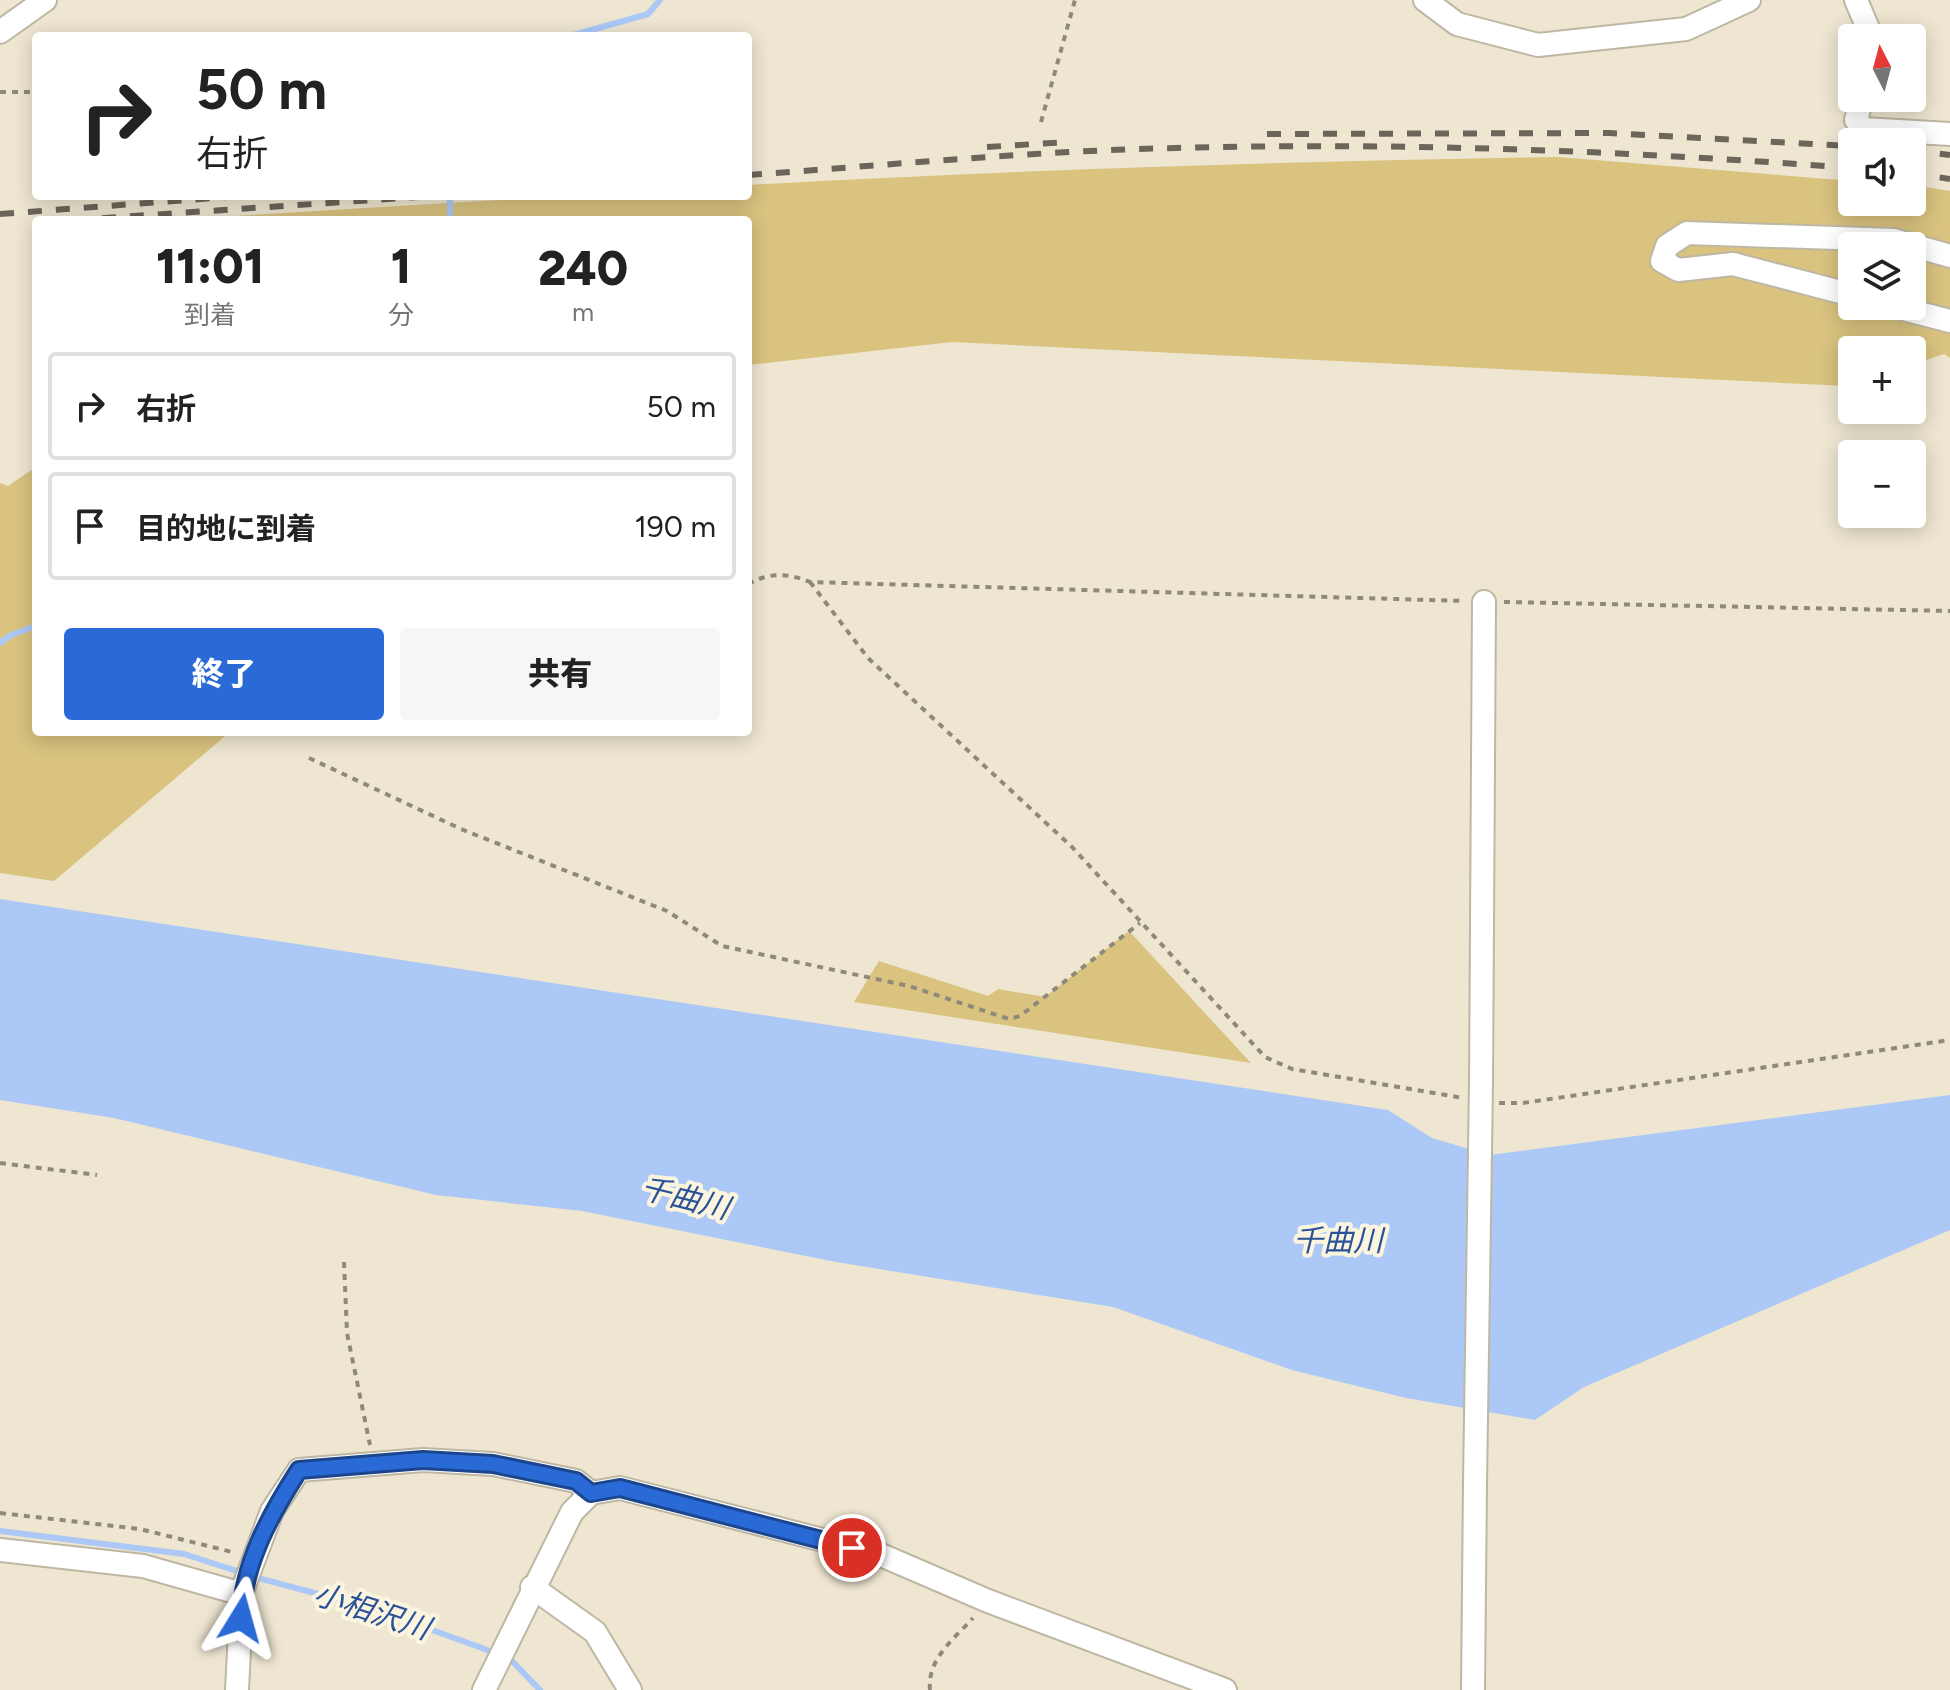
<!DOCTYPE html>
<html lang="ja">
<meta charset="utf-8">
<style>
:root{--surface:#fff;--page:#f6f6f6;--text:#222;--muted:#767676;--line:#e0e0e0;--accent:#2a6ad7}
body{margin:0;font-family:Figtree,"Noto Sans JP",sans-serif;background:var(--page);color:var(--text);height:100vh;display:flex;flex-direction:column;font-size:30px;white-space:nowrap}
*{box-sizing:border-box;margin:0}
p{font-size:26px;color:var(--muted)}
.icon{flex:none;width:44px;height:44px;fill:none;stroke:currentColor;stroke-width:2;stroke-linecap:round;stroke-linejoin:round}
.map{position:relative;flex:1;overflow:hidden}
.drawer{position:absolute;left:32px;top:216px;width:720px;height:520px;display:flex;flex-direction:column;background:var(--surface);border-radius:8px;box-shadow:0 4px 20px #0003}
.drawer>*{flex:none}
.guide{position:absolute;left:32px;top:32px;width:720px;height:168px;border-radius:8px;box-shadow:0 4px 20px #0003;background:#fff;color:var(--text);overflow:hidden}
.needle{width:52px;rotate:354deg}
.tools{position:absolute;left:1838px;top:24px;display:grid;gap:16px}
.tools a{display:grid;place-items:center;width:88px;height:88px;border-radius:8px;background:var(--surface);box-shadow:0 4px 20px #0003;font-size:40px}
.pin{position:absolute;display:grid;place-items:center;width:68px;height:68px;color:#fff;margin:-34px;border:4px solid #fff;border-radius:50%;box-shadow:0 2px 8px #0007}
.me{position:absolute;width:88px;margin:-44px;rotate:8deg;stroke-linejoin:round;filter:drop-shadow(0 0 6px #0008)}
.turn{display:flex;align-items:center;gap:28px;height:168px;padding:0 32px;font-size:36px}
.turn .icon{width:104px;height:104px;stroke-width:2.5}
.turn b{display:block;font-size:56px;line-height:68px}
.eta{display:flex;justify-content:space-evenly;align-items:center;height:136px;text-align:center}
.eta b{font-size:48px;font-weight:800;line-height:56px}
.action{display:flex;gap:16px;margin-top:auto;padding:16px 32px}
.action a{flex:1;height:92px;border-radius:8px;background:var(--accent);color:#fff;font-size:32px;font-weight:800;line-height:92px;text-align:center}
.action a+a{background:var(--page);color:var(--text)}
ul{padding:0;list-style:none}
li{display:flex;align-items:center;gap:24px;height:108px;margin:0 16px 12px;padding:0 16px;border:4px solid var(--line);border-radius:8px}
li div{flex:1}
li b{display:block;font-size:30px}
li em{font-style:normal}
.map>svg:first-child{display:block}
</style>
<div class="map">
<svg width="1950" height="1690" viewBox="0 0 1950 1690">
<rect width="100%" height="100%" fill="#eee6d1"/>
<!-- green -->
<g fill="#d9c37f" fill-rule="evenodd">
<path d="M1558,157L1852,181V202H1912V185L1950,191V358L1944,354L1912,365V350H1852V384L1846,386L952,342L748,365V220H168L563,196H748V185C1018,170 1288,161 1558,157ZM1852,246H1912V306H1852Z"/>
<path d="M36,467V732H230L54,881L0,873V483L8,486Z"/>
<path d="M1129,931L1251,1063L854,1002L879,961L988,996L998,989L1045,997Z"/>
</g>
<!-- water -->
<path fill="#abc8f7" d="M0,899L1388,1110L1432,1138L1489,1155L1950,1095V1230L1584,1387L1535,1420L1406,1398L1292,1370L1113,1307L836,1262L582,1211L436,1195L114,1118L0,1100Z"/>
<g fill="none" stroke-linecap="round" stroke-linejoin="round">
<!-- stream -->
<g stroke="#abc8f7" stroke-width="6">
<path d="M570,36L648,14L660,0"/>
<path d="M450,196V220"/>
<path d="M0,643L11,635L36,626"/>
<path d="M0,1531L184,1554L243,1573"/>
<path d="M254,1577L371,1608L482,1648L511,1660L540,1690"/>
</g>
<!-- minor casing -->
<g stroke="#beb7a3" stroke-width="26">
<g id="minor">
<path d="M1425,0L1457,24L1538,45L1686,29L1749,0"/>
<path d="M1856,0L1872,38"/>
<path d="M0,32L45,0"/>
<path d="M1862,98L1856,120L1864,129L1950,134"/>
<path d="M1852,295L1733,264L1678,270L1662,261L1667,246L1687,233L1894,240L1950,256"/>
<path d="M1892,306L1950,321"/>
<path d="M1481,1084L1484,602"/>
<path d="M0,1550L143,1566L242,1594"/>
<path d="M532,1587L595,1632L630,1690"/>
<path d="M237,1690L242,1591L272,1511L299,1470L423,1460L493,1464L576,1481L591,1493"/>
<path d="M484,1690L572,1512L591,1493L620,1488L881,1555L988,1601L1225,1690"/>
<path d="M1473,1690L1475,1484"/>
</g>
</g>
<!-- path -->
<g stroke="#8f897b" stroke-width="4" stroke-dasharray="6 6" stroke-linecap="butt">
<path d="M0,92H36"/>
<path d="M1041,122L1075,0"/>
<path d="M810,582L868,658L1072,847L1265,1057L1292,1069L1463,1098"/>
<path d="M748,584C770,572 788,573 810,582L1464,601"/>
<path d="M1504,602L1950,611"/>
<path d="M309,758L461,829L667,911L722,946L909,986L1009,1019L1020,1016L1140,923"/>
<path d="M1499,1103H1523L1950,1040"/>
<path d="M0,1163L97,1175"/>
<path d="M344,1262L347,1333L370,1445"/>
<path d="M0,1513L140,1529L236,1553"/>
<path d="M930,1690C927,1659 954,1639 973,1618"/>
</g>
<!-- minor -->
<use href="#minor" stroke="#fff" stroke-width="22"/>
<!-- rail -->
<g stroke="#6a6659" stroke-width="6" stroke-dasharray="14 14" stroke-linecap="butt">
<path d="M1267,134L1609,133L1852,146"/>
<path d="M987,147L1067,142"/>
<path d="M1912,150L1950,155"/>
<path d="M1912,173L1950,179"/>
<path d="M748,175C890,165 1033,151 1176,148C1402,142 1627,151 1852,168"/>
<path d="M0,214L241,196"/>
<path d="M74,220L433,196"/>
</g>
<!-- minor-bridge casing -->
<g stroke="#beb7a3" stroke-width="26" stroke-linecap="butt">
<path id="minor-bridge" d="M1475,1484L1481,1084"/>
</g>
<!-- minor-bridge -->
<use href="#minor-bridge" stroke="#fff" stroke-width="22"/>
</g>
<g fill="none" stroke-linecap="round" stroke-linejoin="round">
<!-- route casing -->
<g stroke="#1b458c" stroke-width="20">
<path id="route" d="M241,1618C243,1564 270,1515 299,1470L423,1460L493,1464L576,1481L591,1493L620,1488L852,1548"/>
</g>
<!-- route -->
<use href="#route" stroke="#2a6ad7" stroke-width="14"/>
</g>
<g text-anchor="middle" dominant-baseline="central" stroke-width="8" stroke-linejoin="round" paint-order="stroke">
<!-- water labels -->
<g font-size="30" font-style="italic" fill="#2b5399" stroke="#fbf4de">
<text transform="translate(685 1198) rotate(14)">千曲川</text>
<text x="1338" y="1240">千曲川</text>
<text transform="translate(372 1611) rotate(18)">小相沢川</text>
</g>
</g>
</svg>
<div class="tools">
<a><svg class="needle" viewBox="-14 -14 28 28"><path d="M0-13l5 13h-10z" fill="#e53935"/><path d="M0 13l5-13h-10z" fill="#767676"/></svg></a>
<a><svg class="icon" aria-label="sound" viewBox="0 0 24 24"><path d="M4 9h4l5-4v14l-5-4H4zM17 9q2 3 0 6"/></svg></a>
<a><svg class="icon" aria-label="layers" viewBox="0 0 24 24"><path d="M12 4l9 5-9 5-9-5zM3 14l9 5 9-5"/></svg></a>
<a>+</a>
<a>−</a>
</div>
<div class="pin" style="left:852px;top:1548px;background:#d93025"><svg class="icon" aria-label="arrive" viewBox="0 0 24 24"><path d="M6 21V4h12l-3 4 3 4H6"/></svg></div>
<svg class="me" style="left:241px;top:1618px" viewBox="-20 -20 40 40"><path d="M0-17L14 15 0 8-14 15z" fill="#2a6ad7" stroke="#fff" stroke-width="4"/></svg>
<div class="guide">
<div class="turn"><svg class="icon" aria-label="right" viewBox="0 0 24 24"><path d="M7 20v-9h11M14 6l5 5-5 5"/></svg><div><b>50 m</b>右折</div></div>
</div>
<section class="drawer">
<div class="eta">
<div><b>11:01</b><p>到着</p></div>
<div><b>1</b><p>分</p></div>
<div><b>240</b><p>m</p></div>
</div>
<ul>
<li><svg class="icon" aria-label="right" viewBox="0 0 24 24"><path d="M7 20v-9h11M14 6l5 5-5 5"/></svg><div><b>右折</b></div><em>50 m</em></li>
<li><svg class="icon" aria-label="arrive" viewBox="0 0 24 24"><path d="M6 21V4h12l-3 4 3 4H6"/></svg><div><b>目的地に到着</b></div><em>190 m</em></li>
</ul>
<div class="action"><a>終了</a><a>共有</a></div>
</section>
</div>
